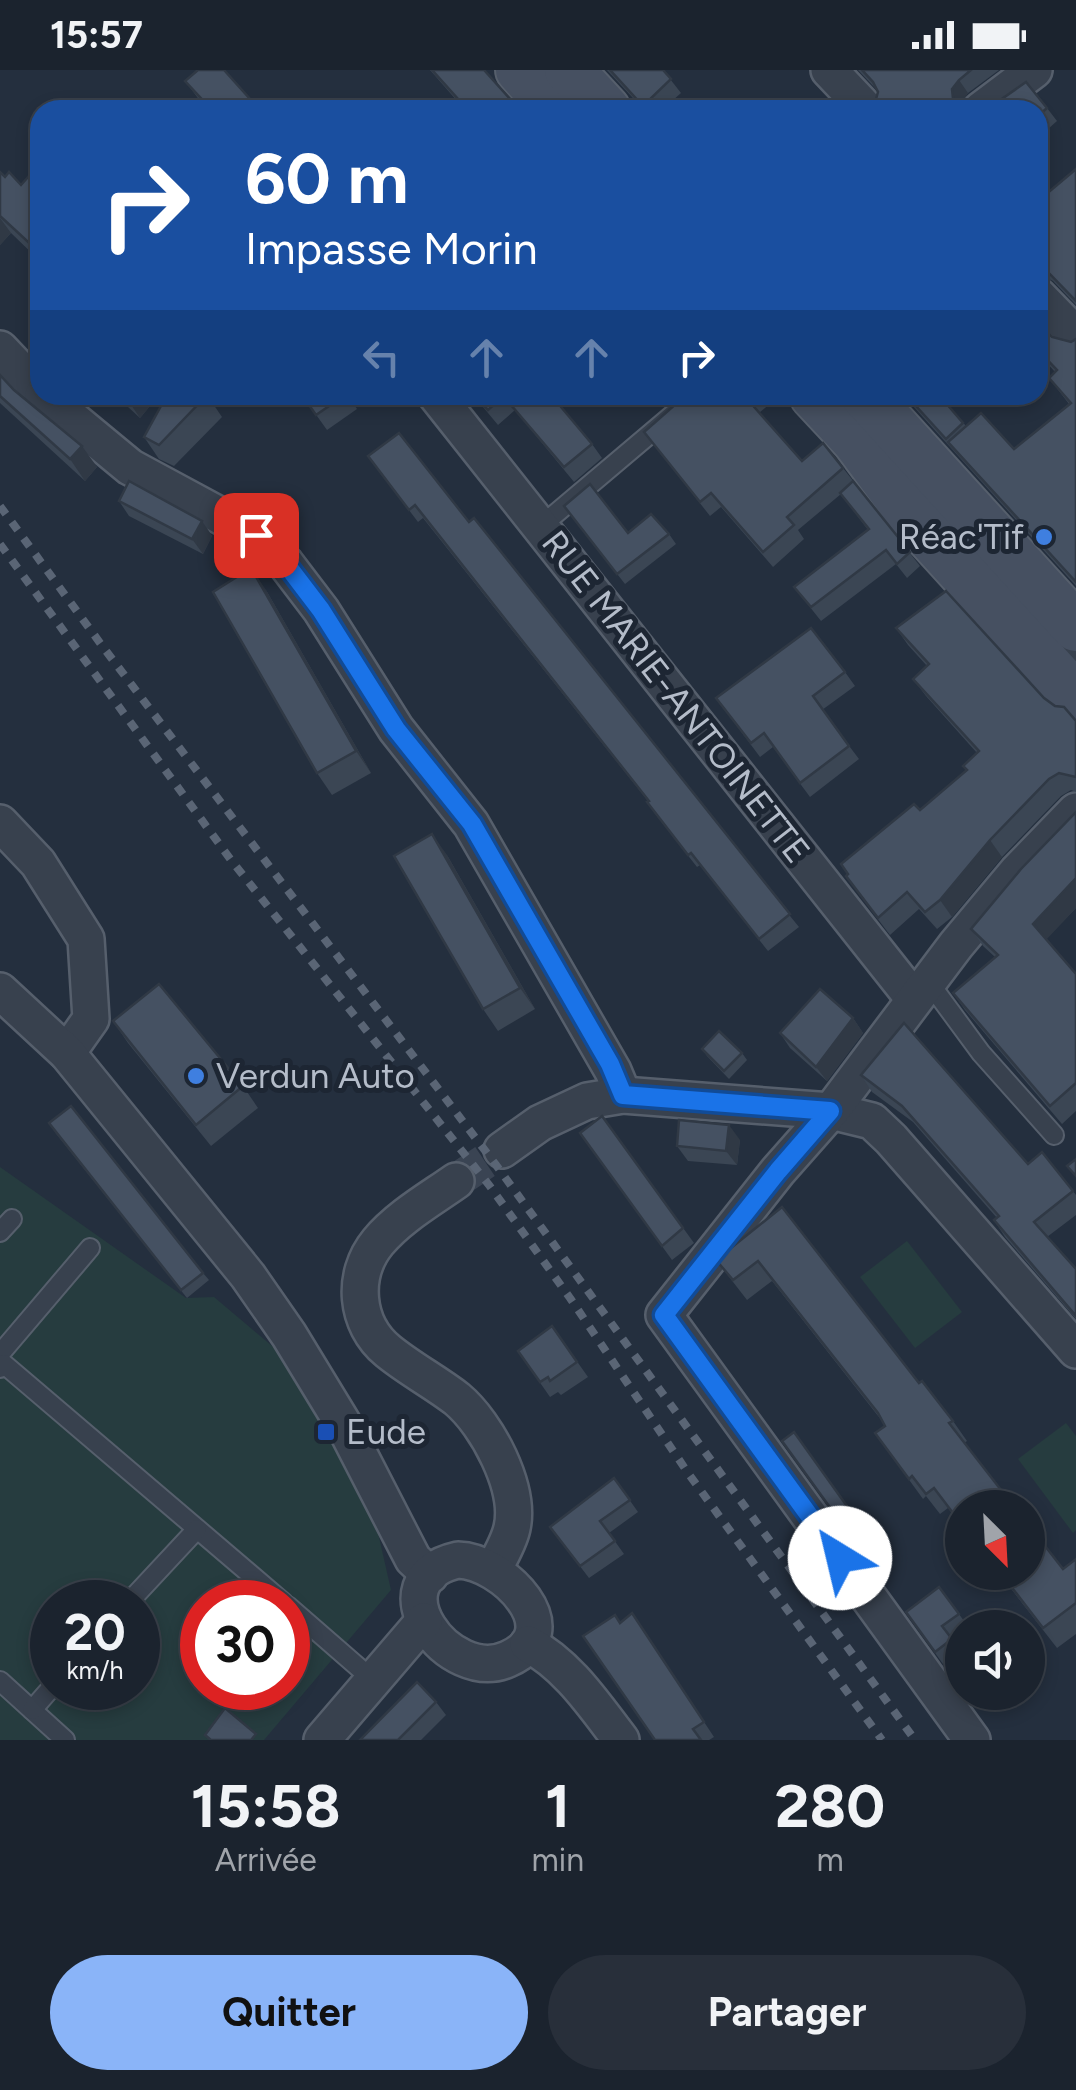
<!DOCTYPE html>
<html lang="fr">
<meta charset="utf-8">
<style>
:root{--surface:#1b232e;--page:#282f3a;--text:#f1f3f6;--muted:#a0a4aa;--line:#39404a;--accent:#8ab4f8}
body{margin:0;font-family:Figtree,sans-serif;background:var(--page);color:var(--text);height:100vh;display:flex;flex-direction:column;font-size:38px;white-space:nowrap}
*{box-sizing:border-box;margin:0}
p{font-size:32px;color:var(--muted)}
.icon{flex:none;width:55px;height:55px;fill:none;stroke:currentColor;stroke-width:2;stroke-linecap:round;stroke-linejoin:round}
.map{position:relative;height:1670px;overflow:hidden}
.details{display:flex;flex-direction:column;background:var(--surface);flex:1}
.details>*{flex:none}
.top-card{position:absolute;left:30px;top:30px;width:1018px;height:305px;border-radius:30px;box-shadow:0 5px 15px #0003,0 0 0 2px var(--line);background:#1a4fa0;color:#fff;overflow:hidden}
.needle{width:65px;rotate:156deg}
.controls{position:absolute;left:945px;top:1420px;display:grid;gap:20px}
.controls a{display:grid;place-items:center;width:100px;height:100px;border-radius:50%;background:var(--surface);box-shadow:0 5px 15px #0003,0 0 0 2px var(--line);font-size:50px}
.speed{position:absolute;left:30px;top:1510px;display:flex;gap:20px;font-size:50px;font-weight:700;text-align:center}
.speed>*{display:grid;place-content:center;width:130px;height:130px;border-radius:50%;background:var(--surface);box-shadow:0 5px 15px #0003,0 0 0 2px var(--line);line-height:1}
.speed small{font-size:25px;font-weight:400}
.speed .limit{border:15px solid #d22;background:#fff;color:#111}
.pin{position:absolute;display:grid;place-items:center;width:85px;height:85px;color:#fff;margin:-42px;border-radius:20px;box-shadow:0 5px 15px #0006}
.me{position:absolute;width:110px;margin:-55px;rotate:324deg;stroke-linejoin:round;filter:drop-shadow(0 0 8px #0008)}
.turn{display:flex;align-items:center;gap:35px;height:210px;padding:0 50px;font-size:45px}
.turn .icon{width:130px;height:130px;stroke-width:2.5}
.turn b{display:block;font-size:70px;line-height:85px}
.lanes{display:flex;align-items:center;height:95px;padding:0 50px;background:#0003;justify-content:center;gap:50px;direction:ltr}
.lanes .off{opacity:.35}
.eta{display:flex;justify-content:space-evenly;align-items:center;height:170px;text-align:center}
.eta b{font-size:60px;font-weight:700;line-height:70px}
.cta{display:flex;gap:20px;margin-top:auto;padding:20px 50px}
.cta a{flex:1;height:115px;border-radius:60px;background:var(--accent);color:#111;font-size:40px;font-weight:700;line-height:115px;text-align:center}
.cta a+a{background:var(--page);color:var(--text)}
.status{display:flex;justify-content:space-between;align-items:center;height:70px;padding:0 50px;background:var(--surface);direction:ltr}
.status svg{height:28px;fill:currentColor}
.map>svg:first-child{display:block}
</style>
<div class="status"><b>15:57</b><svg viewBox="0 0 49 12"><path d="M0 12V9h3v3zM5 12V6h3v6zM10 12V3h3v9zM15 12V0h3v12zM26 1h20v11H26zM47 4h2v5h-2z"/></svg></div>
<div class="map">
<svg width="1076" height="1670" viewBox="0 0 1076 1670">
<rect width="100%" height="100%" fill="#242f3e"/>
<!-- green -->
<g fill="#263c3f" fill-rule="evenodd">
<path d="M0,1097L186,1228L214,1227L284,1286L347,1391L376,1454L391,1520L264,1670H0ZM52,1532H138V1618H52ZM202,1532H288V1618H202Z"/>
<path d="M907,1171L962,1242L915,1278L860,1207Z"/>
<path d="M1066,1353L1076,1366V1460L1073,1463L1018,1389Z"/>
</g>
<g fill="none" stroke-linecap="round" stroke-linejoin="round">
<!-- street-tunnel -->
<path stroke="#3a4453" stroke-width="35" stroke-dasharray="35 18" stroke-linecap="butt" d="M456,1111L502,1080"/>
<!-- lane casing -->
<g stroke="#565f6c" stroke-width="22">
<g id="lane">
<path d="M541,456L696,325"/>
<path d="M1055,563L1076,591"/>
<path d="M928,911L981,983L1054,1065"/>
<path d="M0,1162L12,1149"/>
<path d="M0,1284L90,1178"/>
<path d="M0,1298L4,1294L283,1532"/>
<path d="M129,1532L197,1459"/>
<path d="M288,1536L373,1610"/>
<path d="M0,1611L65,1670"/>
<path d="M32,1640L52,1617"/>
</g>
</g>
<!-- street casing -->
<g stroke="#565f6c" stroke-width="40">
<g id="street">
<path d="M829,0L867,40"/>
<path d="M981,40L1034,0"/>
<path d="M1038,226L1076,265"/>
<path d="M0,279L40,321"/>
<path d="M43,325L130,397L256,465L286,494L321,540L396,659L471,754L613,1001L623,1025"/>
<path d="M436,325L914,929"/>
<path d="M0,753L38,793L86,869L91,949L67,983"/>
<path d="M0,921L67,983L248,1206L289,1265L345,1357L413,1489L430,1505"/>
<path d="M502,1080L540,1053L587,1031L623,1025L831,1041L872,1051L891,1069L1076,1280"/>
<path d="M456,1111C429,1130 399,1147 378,1172C351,1205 355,1254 388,1281C410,1299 435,1312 457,1329C487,1354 521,1418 512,1458C509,1472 500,1487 493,1500"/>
<path d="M458,1490C503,1491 572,1561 508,1589C449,1616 371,1510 458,1490Z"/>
<path d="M528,1574C568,1595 594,1635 621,1670"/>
<path d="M322,1670L424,1551"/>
<path d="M972,1670L664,1245L778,1101L831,1041L956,875L1017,802L1076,741"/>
</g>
</g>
<!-- secondary casing -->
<g stroke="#565f6c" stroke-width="52">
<g id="secondary">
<path d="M520,0L556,40"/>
<path d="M569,0L606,40"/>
<path d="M814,325L856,370L916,451L1076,627"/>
<path d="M865,325L1076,557"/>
</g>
</g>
<!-- lane -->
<use href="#lane" stroke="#38414e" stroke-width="18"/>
<!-- street -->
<use href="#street" stroke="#38414e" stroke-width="35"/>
<!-- secondary -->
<use href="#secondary" stroke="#465061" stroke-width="48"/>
<!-- rail -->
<g stroke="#5a6575" stroke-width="8" stroke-dasharray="10 10" stroke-linecap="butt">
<path d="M0,436L103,577L496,1095L915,1670"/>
<path d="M0,474L231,790L489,1115L570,1228L688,1403L882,1670"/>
</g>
</g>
<!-- wall -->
<g fill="#3b4654">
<path d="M430,0H484L520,40H465Z"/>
<path d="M607,0H663L681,23L662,40H644Z"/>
<path d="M858,0H999L968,23L961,33L877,20Z"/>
<path d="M185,11L260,40H207Z"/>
<path d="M1047,38L1057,51L1038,68V40Z"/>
<path d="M1076,99V235L1053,211L1040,205L1038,202V119L1044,126Z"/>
<path d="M0,102L5,107L21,115L40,102V191L11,163L0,175Z"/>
<path d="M1038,252L1052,267L1071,272L1076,269V516L903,325H939L966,356L1014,379L1069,334L1049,308L1055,302L1038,283Z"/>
<path d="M0,305L97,397L85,411L0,333Z"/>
<path d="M115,325H159L140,348Z"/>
<path d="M207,325L222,347L174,396L159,389L144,367Z"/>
<path d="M302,325H348L357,339L327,360Z"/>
<path d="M473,325H551L592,374L602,388L574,412L515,340L498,355Z"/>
<path d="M686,325H776L778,327L759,343L802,391L843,398L920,496L907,508L896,494L821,551L794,517L868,460L841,424L798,460L804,469L773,497L721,437L710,446L644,362Z"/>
<path d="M368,386L469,452L799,857L768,881L700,795L697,797L656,745L647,732L648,731L423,448L418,452Z"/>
<path d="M119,431L202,451L212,466L203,484L129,446Z"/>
<path d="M564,436L628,463L669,464L676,474L625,514Z"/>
<path d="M266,520L371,703L332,725L317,703Z"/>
<path d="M896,558L1044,628L1076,651V722L1071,720L1061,726L1002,787L952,847L937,859L919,839L890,865L858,823L846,806L848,804L841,794L920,740L966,700L977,683L926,626L913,609L927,596L908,575Z"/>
<path d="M845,602L855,616L822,640L859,689L810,727L773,677L760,687L716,628Z"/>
<path d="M447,785L535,939L498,961L483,939Z"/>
<path d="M1076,838L1046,869L1076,904V1041L1062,1054L965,940L953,923L995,887L983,876L971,859Z"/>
<path d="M853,948L863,963L827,1011L790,978L780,963Z"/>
<path d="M113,951L243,1016L258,1038L211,1076L128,973Z"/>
<path d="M702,979L742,983L747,990L729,1009L707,986Z"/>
<path d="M861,1005L1028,1094L1042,1082L1076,1125V1145L1047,1167L1076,1199V1249L1005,1167L994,1150L997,1148L913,1052L872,1022Z"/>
<path d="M602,1046L694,1173L672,1190L580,1063Z"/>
<path d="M54,1061L203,1203L209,1210L187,1228Z"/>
<path d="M740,1070L737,1095L688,1091L677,1076Z"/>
<path d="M782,1137L919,1313L953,1351L967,1371L964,1373L962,1457L948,1438L940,1444L926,1426L923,1429L875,1363L885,1356L882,1351L772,1211L747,1230L716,1190Z"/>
<path d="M552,1256L588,1307L561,1325L558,1322L550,1327L518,1281Z"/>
<path d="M794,1362L864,1460L852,1469L782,1371Z"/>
<path d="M614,1408L638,1442L609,1463L624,1484L589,1508L550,1457Z"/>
<path d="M1076,1489V1564L1057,1578L998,1502H1028L1063,1499Z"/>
<path d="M939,1517L967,1555L951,1567L961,1581L943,1594L906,1542Z"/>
<path d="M632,1543L714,1667L709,1670H655L620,1552Z"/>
<path d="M436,1632L446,1645L421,1670H360Z"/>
</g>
<!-- shaded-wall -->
<g fill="#303945">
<path d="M959,10L968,23L961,33L962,40H955L952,19Z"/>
<path d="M0,148L11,163L0,175Z"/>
<path d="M126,325H159L140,348L125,326Z"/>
<path d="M82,376L97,397L85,411L70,389Z"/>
<path d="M202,451L212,466L203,484L192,469Z"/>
<path d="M251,498L266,520L371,703L356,681Z"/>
<path d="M432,764L447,785L535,939L520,918Z"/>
<path d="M990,770L1002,787L952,847L940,830Z"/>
<path d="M1076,808V838L1045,871L1033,854Z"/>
<path d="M853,948L863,963L827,1011L816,997Z"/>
<path d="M729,1055L740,1070L737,1095L726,1081Z"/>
</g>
<!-- building -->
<g fill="#455162" stroke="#303945" stroke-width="2.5">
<path d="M198,0H224L260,40H212L185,11Z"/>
<path d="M432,0H484L520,40H468Z"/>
<path d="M610,0H663L671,9L643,36Z"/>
<path d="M862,0H971L959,10L952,19L954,38L956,40H873L878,22L873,12Z"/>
<path d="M1026,12L1047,38L1038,46V40H986Z"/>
<path d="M836,34L843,40H829Z"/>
<path d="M36,98L40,102V183L0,146V102L5,107L9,102L21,115Z"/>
<path d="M1076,99V231L1044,198L1038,195V119L1044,126Z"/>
<path d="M1038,252L1052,267L1071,272L1076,269V512L948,372L981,343L1014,379L1071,333L1049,308L1057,300L1038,280Z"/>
<path d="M0,305L14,320L82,376L70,389L0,326Z"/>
<path d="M167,325H207L159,375L144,367Z"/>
<path d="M302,325H345L316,345Z"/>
<path d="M475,325H505L488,340Z"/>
<path d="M522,325H551L592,374L564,397L511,335Z"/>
<path d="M686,325H754L748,330L802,391L823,373L843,398L787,447L794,455L763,482L711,423L700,432L644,362Z"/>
<path d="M906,325H939L963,353L946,369Z"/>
<path d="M399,363L469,452L474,448L790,844L759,869L691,783L688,785L647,732L649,731L415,435L409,440L368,386Z"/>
<path d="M129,411L202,451L192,469L119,431Z"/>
<path d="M853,411L910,482L897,494L886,480L811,537L794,517L869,459L840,423Z"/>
<path d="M590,414L628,463L651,444L669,464L617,504L564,436Z"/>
<path d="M251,498L356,681L317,703L213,522Z"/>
<path d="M946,521L1044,628L1055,636L1064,637L1076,651V707L1059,703L1049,709L990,770L940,830L925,842L907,822L878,848L846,806L848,804L841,794L914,734L920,740L967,700L963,696L979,681L913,609L929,594L896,558Z"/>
<path d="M811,558L845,602L813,626L849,676L800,713L764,663L751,673L716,628Z"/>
<path d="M1076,742V808L1033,854L1076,904V1013L1050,1036L953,923L998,885L971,859L1021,799Z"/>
<path d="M432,764L520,918L483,939L394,786Z"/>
<path d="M159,914L243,1016L196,1055L113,951Z"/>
<path d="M820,919L853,948L816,997L780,963Z"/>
<path d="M904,953L1028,1094L1042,1082L1073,1121L1034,1152L1076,1199V1246L994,1150L999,1146L902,1036L861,1005Z"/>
<path d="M719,961L742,983L724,1001L702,979Z"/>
<path d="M71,1036L203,1203L181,1220L49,1053Z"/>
<path d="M602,1046L683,1158L662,1176L580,1063Z"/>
<path d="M679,1050L729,1055L726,1081L677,1076Z"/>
<path d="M1076,1089V1106L1067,1096Z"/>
<path d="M782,1137L919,1313L922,1311L953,1351L949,1353L1015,1438H962V1455L934,1418L926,1424L912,1406L909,1409L875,1363L885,1356L878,1343L758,1191L733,1210L716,1190Z"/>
<path d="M552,1256L577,1292L550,1311L548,1307L540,1312L518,1281Z"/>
<path d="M794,1362L854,1446L842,1454L782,1371Z"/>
<path d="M614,1408L630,1430L600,1451L615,1471L580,1496L550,1457Z"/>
<path d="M1028,1454L1063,1499L1076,1489V1533L1043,1558L1000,1502H1028Z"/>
<path d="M939,1517L959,1544L942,1556L952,1569L935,1582L906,1542Z"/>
<path d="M632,1543L704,1652L693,1659L701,1670H655L583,1566L615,1545L620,1553Z"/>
<path d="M417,1612L436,1632L398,1670H360Z"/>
<path d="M225,1638L256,1664L251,1670H211L205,1665Z"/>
</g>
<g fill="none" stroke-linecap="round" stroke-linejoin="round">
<!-- route casing -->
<g stroke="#114b97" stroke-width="25">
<path id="route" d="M256,465L286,494L321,540L396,659L472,754L610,994L623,1025L830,1041L778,1101L664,1245L840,1488"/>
</g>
<!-- route -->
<use href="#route" stroke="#1a73e8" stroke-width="18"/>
</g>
<!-- markers -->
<g fill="#3f7fe0" stroke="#1d2633" stroke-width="4">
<circle cx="1044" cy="467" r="10"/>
<circle cx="196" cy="1006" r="10"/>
</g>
<rect fill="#1a4fb4" stroke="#1d2633" stroke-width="4" x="316" y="1352" width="20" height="20" rx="5"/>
<g text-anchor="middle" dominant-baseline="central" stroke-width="10" stroke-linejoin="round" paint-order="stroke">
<!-- poi labels -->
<g font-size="35" fill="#b4bcc9" stroke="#1d2633" text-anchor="start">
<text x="1024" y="467" text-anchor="end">Réac'Tif</text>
<text x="216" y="1006">Verdun Auto</text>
<text x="346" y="1362">Eude</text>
</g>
<!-- street labels -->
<g font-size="35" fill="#b4bcc9" stroke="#1d2633">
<text transform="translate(676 627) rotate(52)">RUE MARIE-ANTOINETTE</text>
</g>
</g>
</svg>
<div class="controls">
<a><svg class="needle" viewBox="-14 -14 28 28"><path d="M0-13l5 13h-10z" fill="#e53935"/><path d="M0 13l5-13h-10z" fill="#a0a4aa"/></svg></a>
<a><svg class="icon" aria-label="sound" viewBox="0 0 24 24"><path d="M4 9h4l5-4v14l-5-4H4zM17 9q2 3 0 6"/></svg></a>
</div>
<div class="speed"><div>20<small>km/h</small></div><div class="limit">30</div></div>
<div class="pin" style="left:256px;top:465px;background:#d93025"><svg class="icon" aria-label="arrive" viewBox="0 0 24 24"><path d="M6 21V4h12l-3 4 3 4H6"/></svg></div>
<svg class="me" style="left:840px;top:1488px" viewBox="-20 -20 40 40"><circle r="19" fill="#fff"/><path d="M0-13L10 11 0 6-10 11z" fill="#1a73e8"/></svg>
<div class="top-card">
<div class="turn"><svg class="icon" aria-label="right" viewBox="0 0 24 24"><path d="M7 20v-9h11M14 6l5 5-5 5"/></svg><div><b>60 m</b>Impasse Morin</div></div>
<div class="lanes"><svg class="icon off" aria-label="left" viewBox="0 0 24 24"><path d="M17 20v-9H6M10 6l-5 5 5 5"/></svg><svg class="icon off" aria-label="ahead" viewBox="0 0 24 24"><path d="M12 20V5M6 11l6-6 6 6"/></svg><svg class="icon off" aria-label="ahead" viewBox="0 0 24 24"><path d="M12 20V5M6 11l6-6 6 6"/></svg><svg class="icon" aria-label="right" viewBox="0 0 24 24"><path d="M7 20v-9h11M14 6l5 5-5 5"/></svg></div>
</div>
</div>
<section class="details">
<div class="eta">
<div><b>15:58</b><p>Arrivée</p></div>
<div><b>1</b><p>min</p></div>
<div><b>280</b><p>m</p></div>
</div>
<div class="cta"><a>Quitter</a><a>Partager</a></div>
</section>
